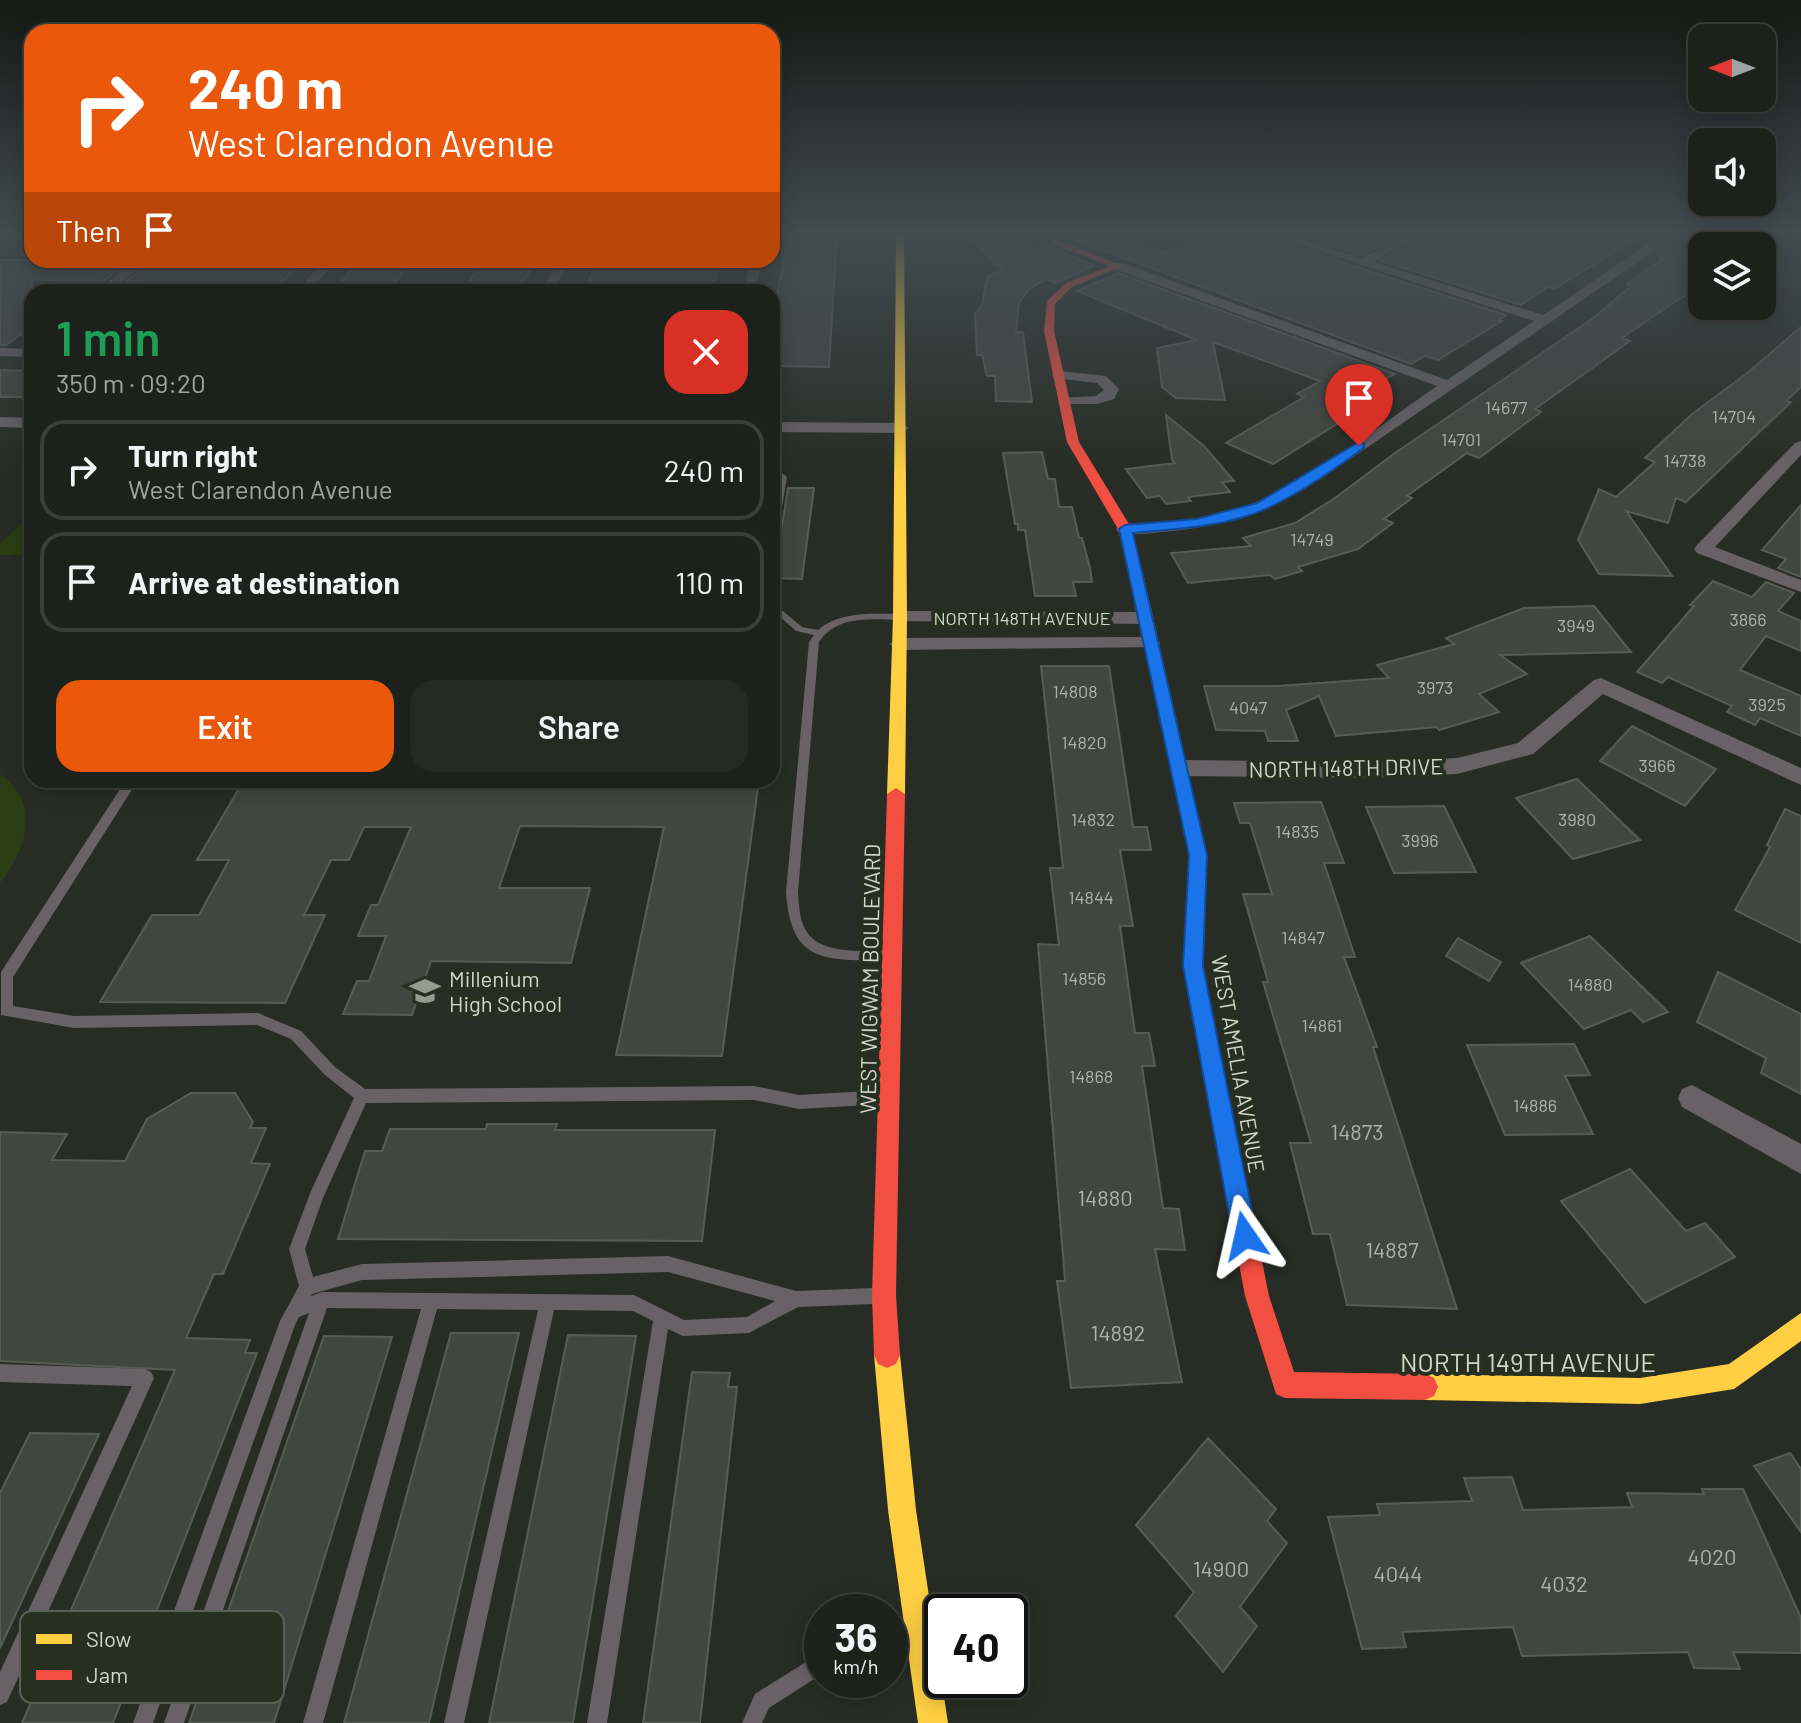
<!DOCTYPE html>
<meta charset="utf-8">
<style>
:root{--surface:#1d211b;--page:#252924;--text:#f1f3f6;--muted:#a0a3a3;--line:#3b3e3a;--accent:#ea580c}
body{margin:0;font-family:Barlow,sans-serif;background:var(--page);color:var(--text);height:100vh;display:flex;flex-direction:column;font-size:30px;white-space:nowrap}
*{box-sizing:border-box;margin:0}
p{font-size:26px;color:var(--muted)}
.icon{flex:none;width:44px;height:44px;fill:none;stroke:currentColor;stroke-width:2;stroke-linecap:round;stroke-linejoin:round}
.map{position:relative;flex:1;overflow:hidden}
.panel{position:absolute;left:24px;top:284px;width:756px;height:504px;display:flex;flex-direction:column;background:var(--surface);border-radius:24px;box-shadow:0 4px 20px #0003,0 0 0 2px var(--line)}
.panel>*{flex:none}
.guide{position:absolute;left:24px;top:24px;width:756px;height:244px;border-radius:24px;box-shadow:0 4px 20px #0003,0 0 0 2px var(--line);background:#ea580c;color:#fff;overflow:hidden}
.needle{width:52px;rotate:270deg}
.buttons{position:absolute;left:1688px;top:24px;display:grid;gap:16px}
.buttons a{display:grid;place-items:center;width:88px;height:88px;border-radius:16px;background:var(--surface);box-shadow:0 4px 20px #0003,0 0 0 2px var(--line);font-size:40px}
.speed{position:absolute;left:804px;top:1594px;display:flex;gap:16px;font-size:40px;font-weight:700;text-align:center}
.speed>*{display:grid;place-content:center;width:104px;height:104px;border-radius:50%;background:var(--surface);box-shadow:0 4px 20px #0003,0 0 0 2px var(--line);line-height:1}
.speed small{font-size:20px;font-weight:400}
.speed .limit{border:4px solid #111;border-radius:12px;background:#fff;color:#111}
.pin{position:absolute;display:grid;place-items:center;width:68px;height:68px;color:#fff;margin:-82px -34px;border-radius:50% 50% 50% 0;rotate:-45deg;box-shadow:0 0 8px #0007}
.pin .icon{rotate:45deg}
.me{position:absolute;width:88px;margin:-44px;rotate:349deg;stroke-linejoin:round;filter:drop-shadow(0 0 6px #0008)}
.turn{display:flex;align-items:center;gap:28px;height:168px;padding:0 32px;font-size:36px}
.turn .icon{width:104px;height:104px;stroke-width:2.5}
.turn b{display:block;font-size:56px;line-height:68px}
.then{display:flex;align-items:center;height:76px;padding:0 32px;background:#0003;gap:16px;font-size:30px}
.round{display:grid;place-items:center;flex:none;width:84px;height:84px;border-radius:24px;background:var(--page)}
.headline{display:flex;align-items:center;justify-content:space-between;height:136px;padding:0 32px}
h1{font-size:48px;font-weight:600;line-height:60px;color:#1e9e55}
.button{display:flex;gap:16px;margin-top:auto;padding:16px 32px}
.button a{flex:1;height:92px;border-radius:24px;background:var(--accent);color:#fff;font-size:32px;font-weight:600;line-height:92px;text-align:center}
.button a+a{background:var(--page);color:var(--text)}
ul{padding:0;list-style:none}
li{display:flex;align-items:center;gap:24px;height:100px;margin:0 16px 12px;padding:0 16px;border:4px solid var(--line);border-radius:24px}
li div{flex:1}
li b{display:block;font-size:30px}
li em{font-style:normal}
.map>svg:first-child{display:block}
</style>
<div class="map">
<svg width="1801" height="1723" viewBox="0 0 1801 1723">
<rect width="100%" height="100%" fill="#272c24"/>
<!-- green -->
<g fill="#2a3d13">
<path d="M32,513V555H0V544Z"/>
<path d="M0,774C41,802 27,850 0,883Z"/>
</g>
<!-- building -->
<g fill="#424640" stroke="#585c56" stroke-width="2">
<path d="M789,233H837L829,367L772,366V321Z"/>
<path d="M966,233H1007L1009,238L1022,236L1034,248L1047,245L1094,266L1056,283L1047,279L1030,288L1019,303L1016,332H1023L1032,402L996,401L995,376H987L982,355H977L975,314L982,305L987,277L1002,270Z"/>
<path d="M1123,233L1143,245L1166,253L1224,233L1253,243L1267,238L1506,315L1498,320L1502,321L1438,360L1425,356L1411,364L1075,240Z"/>
<path d="M1289,233H1405L1362,255Z"/>
<path d="M1428,233H1654L1647,239L1644,234L1554,289L1548,287L1521,305L1381,261Z"/>
<path d="M1673,233H1702V295L1691,292L1670,305L1622,338L1630,341L1535,409L1541,412L1479,458L1467,453L1407,496L1412,498L1384,519L1393,523L1358,549L1298,567L1302,571L1275,579L1270,575L1188,583L1171,553L1251,546L1243,538L1295,523L1335,498L1395,453L1592,319L1631,286L1627,284L1661,260L1656,252Z"/>
<path d="M0,260H129L104,281L32,280V326L6,345H0Z"/>
<path d="M151,260H287L284,263H300L273,292H132L144,282L127,281Z"/>
<path d="M484,260H524L522,264H528L524,271H530L516,292H462Z"/>
<path d="M599,260H717L715,267H718L712,292H583Z"/>
<path d="M358,262H411L387,292H353L357,287H337Z"/>
<path d="M1118,273L1395,374L1374,386L1388,392L1273,464L1226,443L1304,397L1297,394L1320,381L1213,342L1225,400L1176,398L1162,387L1157,348L1197,340L1077,291Z"/>
<path d="M1801,327V387L1786,401L1791,402L1686,502L1676,498L1668,523L1626,511L1672,576L1599,574L1578,540L1599,489L1616,497L1655,462L1645,458L1692,414L1746,374Z"/>
<path d="M0,370L32,371V397H0Z"/>
<path d="M1166,415L1204,446L1234,481L1222,482L1230,492L1188,497L1191,501L1166,504L1160,496L1147,498L1126,469L1175,463L1172,460Z"/>
<path d="M1042,452L1048,479H1055L1059,507H1072L1079,538H1082L1090,568L1092,582H1073L1076,596H1035L1025,530H1018V524H1015L1003,453Z"/>
<path d="M788,488H814L802,579L772,578V549L779,544Z"/>
<path d="M1801,505V577L1778,568L1786,559L1762,550Z"/>
<path d="M1713,581L1752,597L1766,582L1794,593L1778,611L1801,621V651L1766,636L1740,670L1801,696V736L1760,718L1755,725L1727,712L1732,706L1668,677L1662,683L1637,672L1694,606L1690,605Z"/>
<path d="M1594,606L1631,652L1500,655L1527,674L1479,694L1499,712L1439,730L1437,727L1336,736L1319,696L1286,710L1298,741H1268L1265,731L1216,730L1204,686H1277L1389,678L1377,665L1454,644L1446,638L1524,608Z"/>
<path d="M1041,666H1109L1133,827H1147L1151,850H1120L1133,926H1120L1135,1033H1149L1155,1066H1142L1163,1208L1179,1209L1185,1250L1155,1249L1182,1382L1071,1388L1057,1281H1065L1038,944L1059,945L1050,868H1063Z"/>
<path d="M1632,726L1716,769L1685,806L1600,761Z"/>
<path d="M1577,779L1640,840L1573,859L1516,798Z"/>
<path d="M244,780H759L722,1056L616,1055L664,827L520,826L499,888H590L571,963L431,961L412,1015L343,1014L357,981H369L386,936H358L371,905H378L411,827H364L349,860H331L304,915H325L285,1003L100,1002L152,915H199L229,860H197Z"/>
<path d="M1321,802L1344,863H1324L1355,957H1344L1377,1047H1373L1457,1309L1347,1305L1330,1234H1313L1290,1143H1311L1263,982H1268L1243,894H1272L1250,823H1240L1234,803Z"/>
<path d="M1444,806L1476,872L1394,873L1366,807Z"/>
<path d="M1785,809L1801,816V943L1735,910L1770,847L1767,845Z"/>
<path d="M1590,936L1668,1012L1643,1022L1631,1010L1584,1029L1521,963Z"/>
<path d="M1458,938L1501,962L1489,981L1446,956Z"/>
<path d="M1718,972L1801,1014V1094L1761,1073L1766,1058L1697,1022Z"/>
<path d="M1574,1044L1590,1075L1565,1076L1593,1134L1505,1135L1467,1045Z"/>
<path d="M191,1093H235L253,1122L250,1128H266L251,1163L270,1164L223,1274H214L186,1338L250,1340L245,1353H257L113,1723H22L175,1370L0,1361V1132L67,1134L52,1160L125,1161L147,1119Z"/>
<path d="M487,1124H557L555,1130H715L702,1241L338,1239L365,1151H382L390,1129H486Z"/>
<path d="M1630,1169L1686,1231L1705,1223L1735,1257L1645,1303L1561,1201Z"/>
<path d="M451,1333H519L429,1723H344Z"/>
<path d="M568,1335L636,1336L573,1723H489Z"/>
<path d="M324,1336L392,1337L274,1723H189Z"/>
<path d="M692,1372L730,1373L728,1387H737L700,1723H643Z"/>
<path d="M30,1433L99,1434L0,1648V1493Z"/>
<path d="M1208,1438L1276,1509L1267,1521L1287,1543L1240,1607L1257,1626L1223,1672L1176,1616L1194,1592L1136,1525Z"/>
<path d="M1790,1453L1801,1469V1532L1754,1466Z"/>
<path d="M1512,1477L1523,1510L1632,1507L1627,1493L1704,1494L1702,1489H1743L1801,1618V1653L1733,1652L1740,1669L1694,1668L1688,1652L1522,1656L1513,1627L1402,1632L1406,1647L1362,1649L1328,1517L1380,1515L1377,1504L1472,1501L1464,1478Z"/>
</g>
<g fill="none" stroke-linecap="round" stroke-linejoin="round">
<!-- lane -->
<g fill="#686266" fill-rule="evenodd">
<path d="M772,466L787,477L776,543L772,546V517L779,478L772,472Z"/>
<path d="M772,602L802,627L818,630C841,611 871,614 900,614L905,617L900,620C871,619 837,615 819,642L798,892C799,904 799,918 805,929C819,956 863,950 888,951L893,952L894,956L893,960L888,961C827,959 791,966 786,892L809,642L814,635L796,631L772,610Z"/>
<path d="M126,780H138L13,977V1006L74,1016L258,1013L301,1031L335,1067L365,1089L754,1086L799,1095L885,1090L890,1092L892,1097L890,1102L885,1104L799,1109L754,1100L366,1103L323,1198L305,1249L313,1277L362,1264L668,1256L796,1291L875,1288L881,1290L883,1296L881,1302L875,1304L798,1307L749,1333L683,1336L668,1329L607,1723H587L653,1321L633,1311L554,1310L464,1723H444L538,1310L437,1309L323,1723H303L421,1309L327,1308L184,1723H164L309,1313L299,1317L295,1325L153,1723H133L280,1321L299,1286L289,1249L311,1191L354,1098L325,1075L291,1039L257,1025L74,1028L1,1015V972ZM668,1272L775,1301L747,1317L684,1320L634,1295L322,1292L311,1296L312,1294L362,1280Z"/>
<path d="M0,1364L145,1369L151,1372L154,1378L7,1702L0,1705V1672L132,1386L0,1382Z"/>
<path d="M822,1652V1674L769,1708L762,1723H742L755,1694Z"/>
</g>
<!-- street -->
<g fill="#686266" fill-rule="evenodd">
<path d="M0,233L32,237V245L0,238Z"/>
<path d="M1263,233H1280L1362,258L1411,233H1425L1373,262L1543,315L1639,250L1658,233H1670L1647,256L1321,479C1267,510 1225,527 1162,532C1148,533 1132,536 1119,533L1116,529L1125,524C1163,522 1203,520 1240,508C1309,484 1377,427 1437,386L1114,269V263H1122L1447,380L1534,321Z"/>
<path d="M134,260H148L110,292H96Z"/>
<path d="M324,260H337L309,292H296Z"/>
<path d="M559,260H571L552,292H540Z"/>
<path d="M750,260H762L755,292H743Z"/>
<path d="M0,348L32,349V357L0,356Z"/>
<path d="M1059,371L1106,376L1119,389L1114,399L1097,404H1059V398L1096,396L1104,390L1097,383L1054,378L1052,375Z"/>
<path d="M0,417L32,418V428L0,427Z"/>
<path d="M772,422L901,423L909,428L901,433L772,432Z"/>
<path d="M1801,441V455L1715,547L1801,580V592L1697,553L1694,549L1697,545L1795,443Z"/>
<path d="M900,611L1144,612L1154,618L1144,624L893,621L890,617Z"/>
<path d="M1150,637L1157,639L1160,643L1157,647L899,650L889,644L899,638Z"/>
<path d="M1601,678L1801,768V785L1603,694L1533,754L1457,774L1378,778L1181,776L1173,774L1170,768L1173,762L1181,760L1378,762L1457,758L1518,743L1594,680Z"/>
<path d="M1692,1085L1801,1144V1174L1682,1107L1678,1098L1682,1089Z"/>
</g>
<!-- slow -->
<g fill="#ffcf43" fill-rule="evenodd">
<path d="M896,233H904L907,617L905,794L896,800L887,794L893,617Z"/>
<path d="M1137,574L1144,578L1207,855L1204,920L1202,925H1188L1186,920L1189,855L1130,578Z"/>
<path d="M1801,1313V1341L1734,1389L1640,1404L1425,1400L1416,1396L1412,1387L1416,1378L1425,1374L1640,1378L1729,1364Z"/>
<path d="M887,1342L896,1346L900,1355L916,1510L948,1723H918L888,1510L874,1355L878,1346Z"/>
</g>
<!-- jam -->
<g fill="#f24e42" fill-rule="evenodd">
<path d="M1044,233H1053L1061,241L1123,266L1072,287L1055,304L1054,331L1079,442L1132,529L1144,578L1142,581H1132L1130,578L1118,529L1067,442L1044,331L1047,301L1066,283L1110,266L1055,245Z"/>
<path d="M896,788L905,794L896,1295L900,1355L896,1364L887,1368L878,1364L874,1355L872,1295L887,794Z"/>
<path d="M1195,912L1202,915L1204,920L1203,966L1269,1296L1294,1372L1425,1374L1434,1378L1438,1387L1434,1396L1425,1400L1285,1398L1276,1394L1245,1296L1183,966L1186,920L1188,915Z"/>
</g>
</g>
<!-- sky -->
<linearGradient id="sky" x2="0" y2="1"><stop stop-color="#151814"/><stop offset="0.49" stop-color="#414b50"/><stop offset="1" stop-color="#414b50" stop-opacity="0"/></linearGradient>
<rect width="1801" height="474" fill="url(#sky)"/>
<!-- route -->
<path fill="#1a73e8" stroke="#114b97" stroke-width="2" d="M1359,442L1364,443V448C1333,470 1302,492 1268,508C1226,527 1177,529 1133,533L1207,855L1203,966L1257,1236L1253,1244L1245,1247L1237,1244L1233,1236L1183,966L1189,855L1119,529L1125,525L1196,519L1257,503Z"/>
<!-- icons -->
<defs>
<g id="school-bare" transform="scale(2.4)"><path d="M0-5L7-2L0 1L-7-2ZM-4 1L0 2.5L4 1V4Q0 6-4 4Z" fill="#969b92" stroke="#272f20" stroke-width="2.5" paint-order="stroke"/></g>
</defs>
<g fill-rule="evenodd">
<use href="#school-bare" x="425" y="991"/>
</g>
<g text-anchor="middle" dominant-baseline="central" stroke-width="8" stroke-linejoin="round" paint-order="stroke">
<!-- number labels -->
<g font-size="18" fill="#aeb3aa">
<text x="1506" y="407">14677</text>
<text x="1734" y="416">14704</text>
<text x="1461" y="439">14701</text>
<text x="1685" y="460">14738</text>
<text x="1312" y="539">14749</text>
<text x="1748" y="619">3866</text>
<text x="1576" y="625">3949</text>
<text x="1435" y="687">3973</text>
<text x="1075" y="691">14808</text>
<text x="1767" y="704">3925</text>
<text x="1248" y="707">4047</text>
<text x="1084" y="742">14820</text>
<text x="1657" y="765">3966</text>
<text x="1093" y="819">14832</text>
<text x="1577" y="819">3980</text>
<text x="1297" y="831">14835</text>
<text x="1420" y="840">3996</text>
<text x="1091" y="897">14844</text>
<text x="1303" y="937">14847</text>
<text x="1084" y="978">14856</text>
<text x="1590" y="984">14880</text>
<text x="1322" y="1025">14861</text>
<text x="1091" y="1076">14868</text>
<text x="1535" y="1105">14886</text>
</g>
<!-- far-street labels -->
<g font-size="18" fill="#d2d7cd" stroke="#272f20">
<text x="1022" y="618">NORTH 148TH AVENUE</text>
</g>
<!-- street labels -->
<g font-size="22" fill="#d2d7cd" stroke="#272f20">
<text transform="translate(1346 767) rotate(-1)">NORTH 148TH DRIVE</text>
<text transform="translate(869 979) rotate(-89)">WEST WIGWAM BOULEVARD</text>
<text transform="translate(1239 1064) rotate(80)">WEST AMELIA AVENUE</text>
</g>
<!-- poi labels -->
<g font-size="22" fill="#d2d7cd" stroke="#272f20" text-anchor="start">
<text x="449" y="978">Millenium<tspan x="449" dy="25">High School</tspan></text>
</g>
<!-- near-number labels -->
<g font-size="22" fill="#aeb3aa">
<text x="1357" y="1131">14873</text>
<text x="1105" y="1197">14880</text>
<text x="1392" y="1249">14887</text>
<text x="1118" y="1332">14892</text>
<text x="1712" y="1556">4020</text>
<text x="1221" y="1568">14900</text>
<text x="1398" y="1573">4044</text>
<text x="1564" y="1583">4032</text>
</g>
<!-- near-street labels -->
<g font-size="26" fill="#d2d7cd" stroke="#272f20">
<text x="1528" y="1361">NORTH 149TH AVENUE</text>
</g>
</g>
<!-- legend -->
<rect x="20" y="1611" width="264" height="92" rx="12" fill="#272f20" stroke="#5a6154" stroke-width="2"/>
<rect x="36" y="1634" width="36" height="10" fill="#ffcf43"/>
<rect x="36" y="1670" width="36" height="10" fill="#f24e42"/>
<g font-size="22" fill="#d2d7cd">
<text x="86" y="1647">Slow</text>
<text x="86" y="1683">Jam</text>
</g>
</svg>
<div class="buttons">
<a><svg class="needle" viewBox="-14 -14 28 28"><path d="M0-13l5 13h-10z" fill="#e53935"/><path d="M0 13l5-13h-10z" fill="#a0a3a3"/></svg></a>
<a><svg class="icon" aria-label="sound" viewBox="0 0 24 24"><path d="M4 9h4l5-4v14l-5-4H4zM17 9q2 3 0 6"/></svg></a>
<a><svg class="icon" aria-label="layers" viewBox="0 0 24 24"><path d="M12 4l9 5-9 5-9-5zM3 14l9 5 9-5"/></svg></a>
</div>
<div class="speed"><div>36<small>km/h</small></div><div class="limit">40</div></div>
<div class="pin" style="left:1359px;top:446px;background:#d93025"><svg class="icon" aria-label="arrive" viewBox="0 0 24 24"><path d="M6 21V4h12l-3 4 3 4H6"/></svg></div>
<svg class="me" style="left:1245px;top:1236px" viewBox="-20 -20 40 40"><path d="M0-17L14 15 0 8-14 15z" fill="#1a73e8" stroke="#fff" stroke-width="4"/></svg>
<div class="guide">
<div class="turn"><svg class="icon" aria-label="right" viewBox="0 0 24 24"><path d="M7 20v-9h11M14 6l5 5-5 5"/></svg><div><b>240 m</b>West Clarendon Avenue</div></div>
<div class="then">Then<svg class="icon" aria-label="arrive" viewBox="0 0 24 24"><path d="M6 21V4h12l-3 4 3 4H6"/></svg></div>
</div>
<section class="panel">
<div class="headline"><div><h1>1 min</h1><p>350 m · 09:20</p></div><a class="round" style="background:#d93025;color:#fff"><svg class="icon" aria-label="close" viewBox="0 0 24 24"><path d="M6 6l12 12M18 6L6 18"/></svg></a></div>
<ul>
<li><svg class="icon" aria-label="right" viewBox="0 0 24 24"><path d="M7 20v-9h11M14 6l5 5-5 5"/></svg><div><b>Turn right</b><p>West Clarendon Avenue</p></div><em>240 m</em></li>
<li><svg class="icon" aria-label="arrive" viewBox="0 0 24 24"><path d="M6 21V4h12l-3 4 3 4H6"/></svg><div><b>Arrive at destination</b></div><em>110 m</em></li>
</ul>
<div class="button"><a>Exit</a><a>Share</a></div>
</section>
</div>
